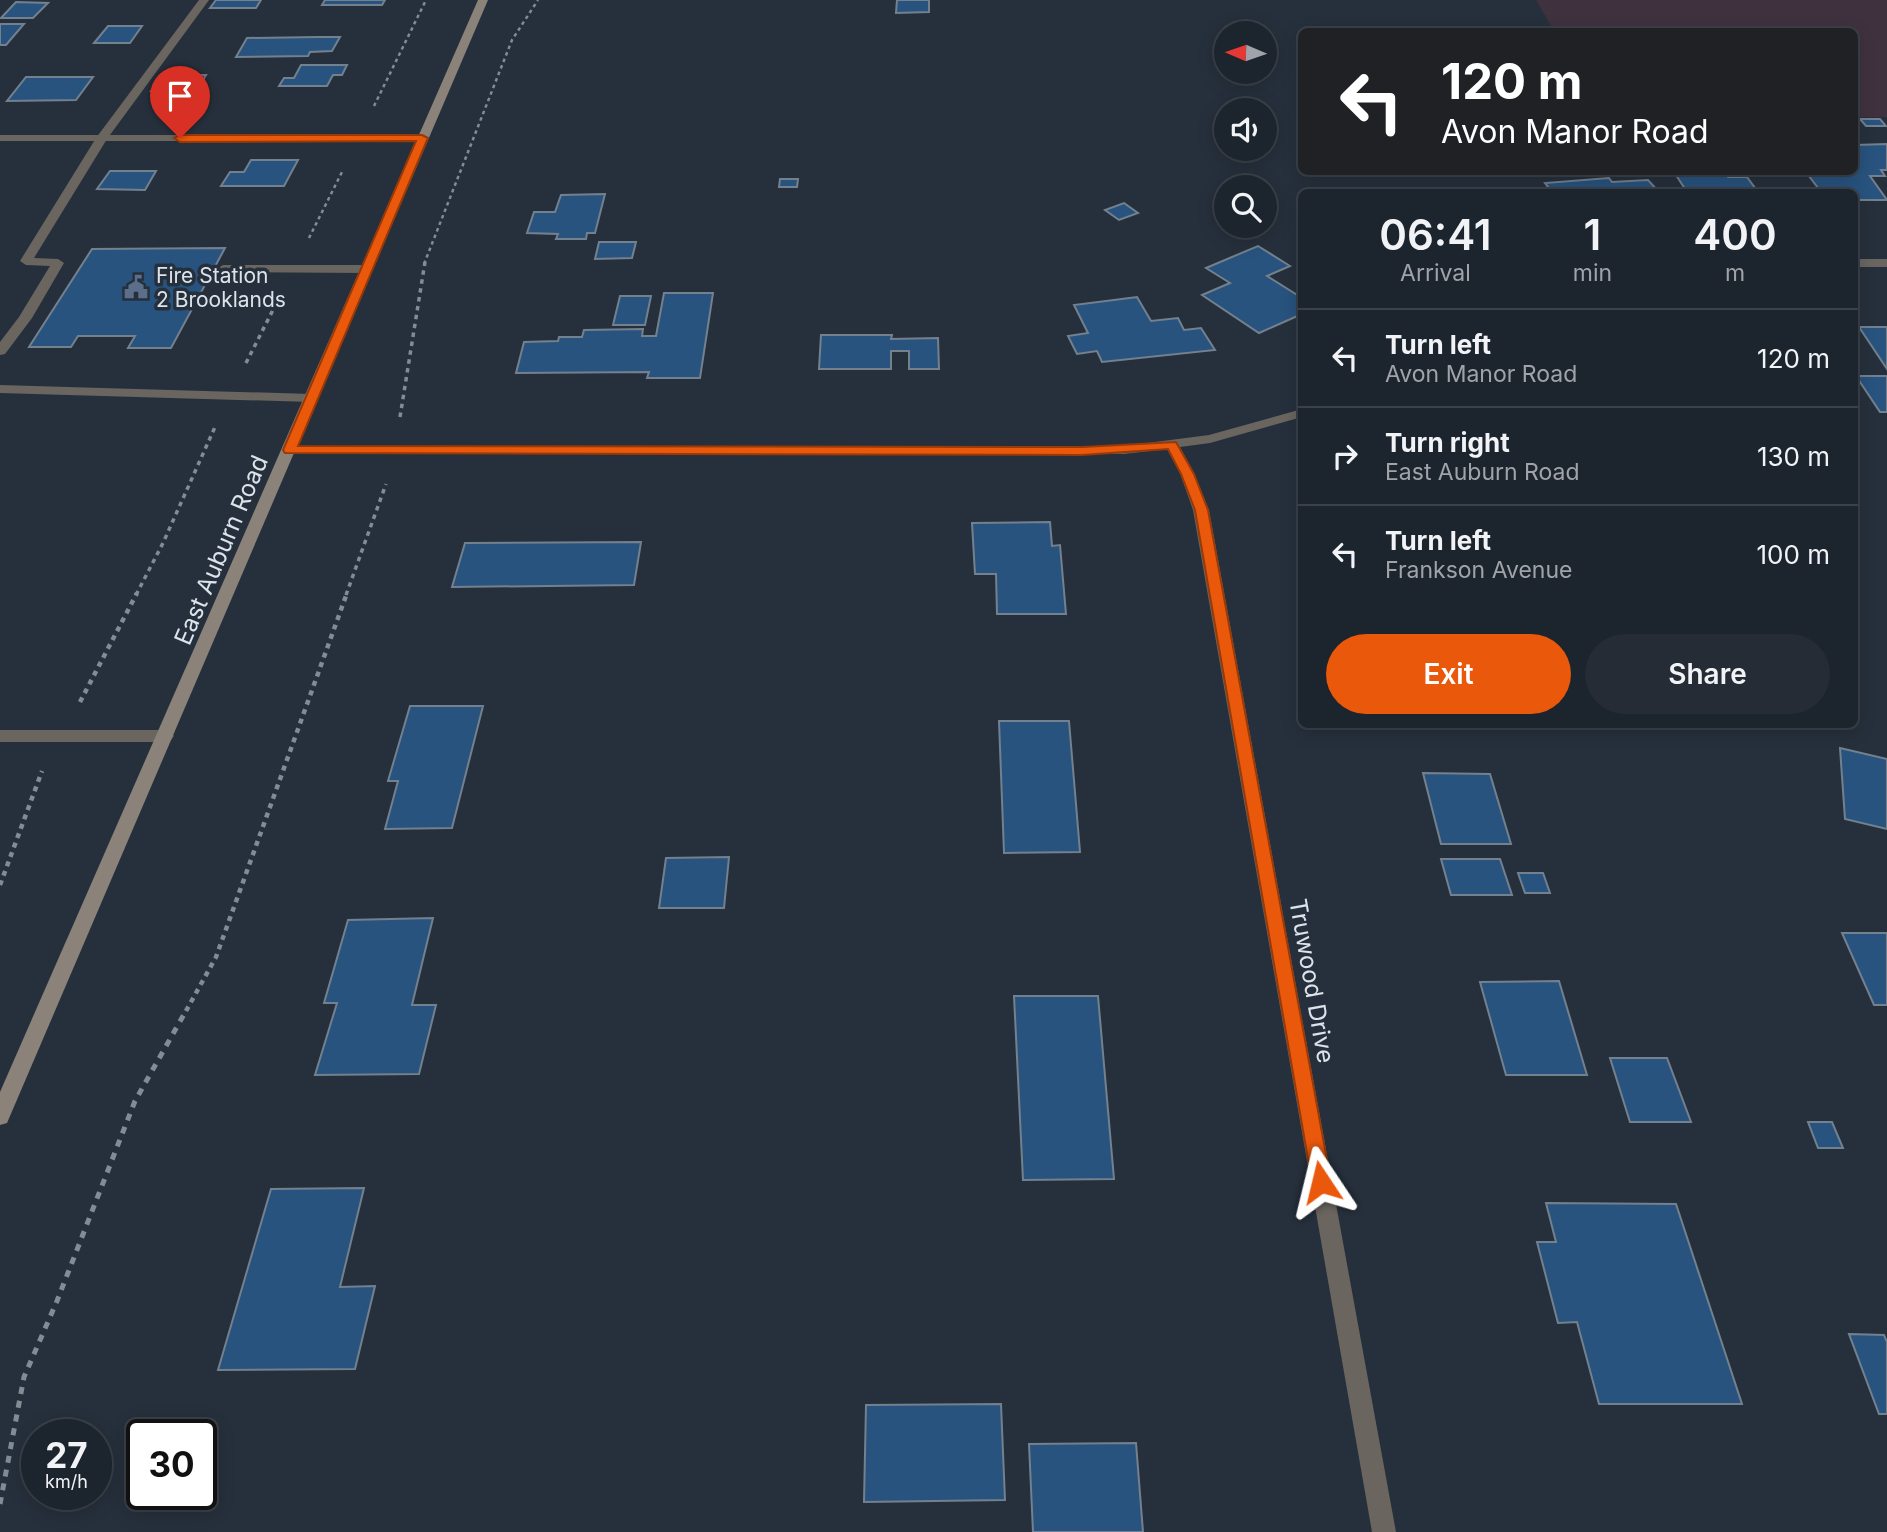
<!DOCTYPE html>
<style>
:root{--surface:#1c242d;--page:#252c35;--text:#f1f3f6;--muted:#a0a4aa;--line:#3a4149;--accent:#ea580c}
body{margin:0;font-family:Inter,sans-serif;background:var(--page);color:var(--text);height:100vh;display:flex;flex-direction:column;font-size:26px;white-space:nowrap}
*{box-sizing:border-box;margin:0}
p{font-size:23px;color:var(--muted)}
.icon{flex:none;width:38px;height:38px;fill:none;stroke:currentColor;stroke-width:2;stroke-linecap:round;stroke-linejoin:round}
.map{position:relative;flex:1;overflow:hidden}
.side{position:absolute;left:1298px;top:189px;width:560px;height:539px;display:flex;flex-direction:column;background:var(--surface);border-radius:10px;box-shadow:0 4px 18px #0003,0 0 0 2px var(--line)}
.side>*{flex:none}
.hud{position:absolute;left:1298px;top:28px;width:560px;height:147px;border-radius:10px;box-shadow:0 4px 18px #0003,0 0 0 2px var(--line);background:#202124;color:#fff;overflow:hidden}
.needle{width:46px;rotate:272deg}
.tools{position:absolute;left:1214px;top:21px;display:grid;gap:14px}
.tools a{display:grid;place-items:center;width:63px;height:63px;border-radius:50%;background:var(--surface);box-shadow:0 4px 18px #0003,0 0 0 2px var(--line);font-size:35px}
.speed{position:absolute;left:21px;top:1419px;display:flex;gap:14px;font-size:35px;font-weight:700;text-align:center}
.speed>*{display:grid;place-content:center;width:91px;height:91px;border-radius:50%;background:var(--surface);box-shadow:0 4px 18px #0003,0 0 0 2px var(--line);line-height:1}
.speed small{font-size:18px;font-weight:400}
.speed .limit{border:4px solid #111;border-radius:10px;background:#fff;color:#111}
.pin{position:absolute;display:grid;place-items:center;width:60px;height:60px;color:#fff;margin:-72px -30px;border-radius:50% 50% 50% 0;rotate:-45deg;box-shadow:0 0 7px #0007}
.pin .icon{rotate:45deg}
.me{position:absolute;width:77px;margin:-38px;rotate:350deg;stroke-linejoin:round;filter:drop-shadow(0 0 5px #0008)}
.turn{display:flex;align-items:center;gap:24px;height:147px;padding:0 28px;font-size:32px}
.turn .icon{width:91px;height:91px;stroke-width:2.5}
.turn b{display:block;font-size:49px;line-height:60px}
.eta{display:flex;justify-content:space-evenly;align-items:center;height:119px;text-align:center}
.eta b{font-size:42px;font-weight:600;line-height:49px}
.cta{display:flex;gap:14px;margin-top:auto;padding:14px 28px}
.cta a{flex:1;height:80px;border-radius:42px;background:var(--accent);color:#fff;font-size:28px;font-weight:600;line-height:80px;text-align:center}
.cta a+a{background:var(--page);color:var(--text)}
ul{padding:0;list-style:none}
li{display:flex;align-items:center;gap:21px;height:98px;padding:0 28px;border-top:2px solid var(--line)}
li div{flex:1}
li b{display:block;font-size:26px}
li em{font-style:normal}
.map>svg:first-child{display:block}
</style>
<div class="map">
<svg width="1887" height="1532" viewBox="0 0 1887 1532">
<rect width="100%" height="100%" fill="#26303c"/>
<!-- education -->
<path fill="#40313e" d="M1536,0H1887V117H1855V32L1554,31Z"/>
<!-- building -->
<g fill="#28537e" stroke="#73808d" stroke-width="2">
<path d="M216,0H261L256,8H210Z"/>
<path d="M325,0H385L382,5H322Z"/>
<path d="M897,0H929V12L896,13Z"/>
<path d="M16,2L48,3L33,18H1Z"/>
<path d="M0,24H24L6,45H0Z"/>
<path d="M108,26H142L130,43H94Z"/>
<path d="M318,37H340L332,51L310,52L308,56L236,57L247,38Z"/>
<path d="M301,65H347L342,75H333L327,86H279L284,78H294Z"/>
<path d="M162,75H206L196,91H151Z"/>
<path d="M26,77H93L76,100L7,101Z"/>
<path d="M1860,119H1880L1886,126H1866Z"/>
<path d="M1887,144V170H1881L1885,176H1870L1887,200H1855V192H1821L1809,176H1844L1841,172H1855V145Z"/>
<path d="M251,160H298L284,186H221L230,172H244Z"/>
<path d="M110,171H156L145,190L97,189Z"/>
<path d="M1674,172H1724L1728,177H1747L1758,192H1687Z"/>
<path d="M1609,178L1612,182L1648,180L1659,192H1552L1545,183Z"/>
<path d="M780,179H798L797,187H779Z"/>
<path d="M605,194L595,233H587L586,239H556L558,234L527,233L534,212H555L561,195Z"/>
<path d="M1124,203L1138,213L1119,220L1105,210Z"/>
<path d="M599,242H636L632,258L595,259Z"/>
<path d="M1258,246L1290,266L1267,276L1302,298V314L1259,333L1202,295L1230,283L1206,268Z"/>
<path d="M225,248L171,348H128L135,336H78L71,347H29L92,249Z"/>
<path d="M664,293H713L700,378H647L649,372L516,373L524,342L558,341L559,337H582L584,330L643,329L642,336H656Z"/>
<path d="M620,296H651L645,325H613Z"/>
<path d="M1137,297L1151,321L1178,318L1184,330L1201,328L1215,350L1102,362L1097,351L1077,354L1068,336L1088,333L1074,305Z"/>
<path d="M1859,327H1887V369Z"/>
<path d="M821,335H892L891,339L938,338L939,369H909V351H891V369H819Z"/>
<path d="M1856,376H1887V412H1880Z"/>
<path d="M1050,522L1052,546L1060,545L1066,614H997L996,574H975L972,523Z"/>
<path d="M641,542L634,585L452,587L465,543Z"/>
<path d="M410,706H483L452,828L385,829L398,781H388Z"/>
<path d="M999,721H1069L1080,852L1004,853Z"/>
<path d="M1401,724H1467L1468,728H1402Z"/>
<path d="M1840,748L1887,759V829L1845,819Z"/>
<path d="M1423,773L1490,774L1511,844H1441Z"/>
<path d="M729,857L724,908H659L666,858Z"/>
<path d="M1441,859H1500L1512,895H1451Z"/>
<path d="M1518,873H1543L1550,893H1525Z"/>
<path d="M433,918L412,1005H436L419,1074L315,1075L337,1003H324L348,920Z"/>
<path d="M1842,933H1887V1005H1874Z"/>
<path d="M1559,981L1587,1075H1506L1480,982Z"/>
<path d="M1014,996H1098L1114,1179L1023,1180Z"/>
<path d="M1610,1058H1667L1691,1122H1630Z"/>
<path d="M1808,1122H1832L1843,1148H1818Z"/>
<path d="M364,1188L340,1287L375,1286L355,1369L218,1370L271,1189Z"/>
<path d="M1546,1203L1676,1204L1742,1404H1599L1577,1322L1558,1323L1537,1242H1556Z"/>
<path d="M1849,1334L1884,1335L1887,1342V1414H1879Z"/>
<path d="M1001,1404L1005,1500L864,1502L866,1405Z"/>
<path d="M1136,1443L1143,1532H1033L1029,1444Z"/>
</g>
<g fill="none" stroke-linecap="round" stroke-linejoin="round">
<!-- path-far3 -->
<g stroke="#838b95" stroke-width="2.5" stroke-dasharray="3.5 3.5" stroke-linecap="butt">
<path d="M374,106L426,0"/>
<path d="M309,238L343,170"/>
<path d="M424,264L512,40L538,0"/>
</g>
<!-- path-far2 -->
<g stroke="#838b95" stroke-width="3.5" stroke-dasharray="4.5 4.5" stroke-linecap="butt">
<path d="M246,363L277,302"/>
<path d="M400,417L425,262"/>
<path d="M136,595L163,543L215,427"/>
<path d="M346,595L386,484"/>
</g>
<!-- path-far1 -->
<g stroke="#838b95" stroke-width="4.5" stroke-dasharray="5 5" stroke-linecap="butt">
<path d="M80,702L137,593"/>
<path d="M0,885L42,771"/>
<path d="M186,1011L216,957L347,593"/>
</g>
<!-- path -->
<path stroke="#838b95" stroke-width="5" stroke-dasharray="7 7" stroke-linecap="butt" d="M0,1504L24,1377L57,1301L135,1101L187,1009"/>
<!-- lane -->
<g fill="#6a655f" fill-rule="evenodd">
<path d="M199,0H209L107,139L34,258L58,259L64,263L32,318L5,354L0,355V342L19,317L50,266L26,265L20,261L96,138Z"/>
<path d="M223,265H367L373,269L367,273L219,272L217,269Z"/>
<path d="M0,385L312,394L319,398L312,402L0,393Z"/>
</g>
<!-- street -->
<g fill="#6a655f" fill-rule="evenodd">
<path d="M0,135H422L428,138L422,141H0Z"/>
<rect x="1855" y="259" width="32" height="8"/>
<path d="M1302,409V417L1210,443L1180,447L1194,473L1209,510L1396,1532H1372L1193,510L1180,473L1167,449L1124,454H289L282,450L289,446H1124L1209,435Z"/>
<path d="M0,730H165L171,732L174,736L171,740L165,742H0Z"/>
</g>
<!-- secondary -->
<path fill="#8b8279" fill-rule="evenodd" d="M478,0H488L10,1116L7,1123L0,1125V1092Z"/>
</g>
<!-- route -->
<path fill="#ea580c" stroke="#983908" stroke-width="2" d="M422,135L428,138L298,446L1082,447L1176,442L1194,474L1208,510L1331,1182L1328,1189L1321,1191L1314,1189L1312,1182L1195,510L1181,474L1168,449L1082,455L285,453L283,450L416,141L180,142L174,138L180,135Z"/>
<!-- icons -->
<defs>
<g id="civic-bare" transform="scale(1.89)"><path d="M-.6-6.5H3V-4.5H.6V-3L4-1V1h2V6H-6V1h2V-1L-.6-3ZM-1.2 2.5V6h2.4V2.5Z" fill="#5c6f8a" stroke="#26303c" stroke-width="2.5" paint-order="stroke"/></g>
</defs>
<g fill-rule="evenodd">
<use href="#civic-bare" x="136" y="287"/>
</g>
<g text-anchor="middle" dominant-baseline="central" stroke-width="7" stroke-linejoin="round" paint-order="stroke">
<!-- far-poi labels -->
<g font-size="21" fill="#dce3ea" stroke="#26303c" text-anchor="start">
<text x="156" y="275">Fire Station<tspan x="156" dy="24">2 Brooklands</tspan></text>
</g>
<!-- street labels -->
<g font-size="24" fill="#dce3ea" stroke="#26303c">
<text transform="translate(221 550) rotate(-67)">East Auburn Road</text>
<text transform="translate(1312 981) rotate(80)">Truwood Drive</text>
</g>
</g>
</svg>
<div class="tools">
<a><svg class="needle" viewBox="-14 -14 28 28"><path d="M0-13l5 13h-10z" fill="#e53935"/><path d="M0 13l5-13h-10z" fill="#a0a4aa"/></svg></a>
<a><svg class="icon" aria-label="sound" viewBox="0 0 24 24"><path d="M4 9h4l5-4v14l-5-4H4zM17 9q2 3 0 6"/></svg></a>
<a><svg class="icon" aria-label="search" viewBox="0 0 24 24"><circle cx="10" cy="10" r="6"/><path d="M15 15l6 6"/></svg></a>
</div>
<div class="speed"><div>27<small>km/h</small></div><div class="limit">30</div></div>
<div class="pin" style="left:180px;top:138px;background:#d93025"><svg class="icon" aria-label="arrive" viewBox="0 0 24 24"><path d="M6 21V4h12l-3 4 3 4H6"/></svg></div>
<svg class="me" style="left:1321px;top:1182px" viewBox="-20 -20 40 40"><path d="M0-17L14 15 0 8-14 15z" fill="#ea580c" stroke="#fff" stroke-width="4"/></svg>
<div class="hud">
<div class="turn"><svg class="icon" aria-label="left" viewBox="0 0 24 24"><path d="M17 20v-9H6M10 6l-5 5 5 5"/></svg><div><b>120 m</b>Avon Manor Road</div></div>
</div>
<section class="side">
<div class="eta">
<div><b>06:41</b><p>Arrival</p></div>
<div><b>1</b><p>min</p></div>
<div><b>400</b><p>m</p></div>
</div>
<ul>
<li><svg class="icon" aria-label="left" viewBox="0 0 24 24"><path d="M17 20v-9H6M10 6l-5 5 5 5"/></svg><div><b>Turn left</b><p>Avon Manor Road</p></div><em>120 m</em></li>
<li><svg class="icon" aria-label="right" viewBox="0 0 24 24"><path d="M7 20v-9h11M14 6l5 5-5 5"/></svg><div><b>Turn right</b><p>East Auburn Road</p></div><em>130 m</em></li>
<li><svg class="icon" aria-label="left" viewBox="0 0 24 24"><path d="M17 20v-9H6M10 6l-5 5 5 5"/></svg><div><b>Turn left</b><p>Frankson Avenue</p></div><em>100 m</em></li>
</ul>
<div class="cta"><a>Exit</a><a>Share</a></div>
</section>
</div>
